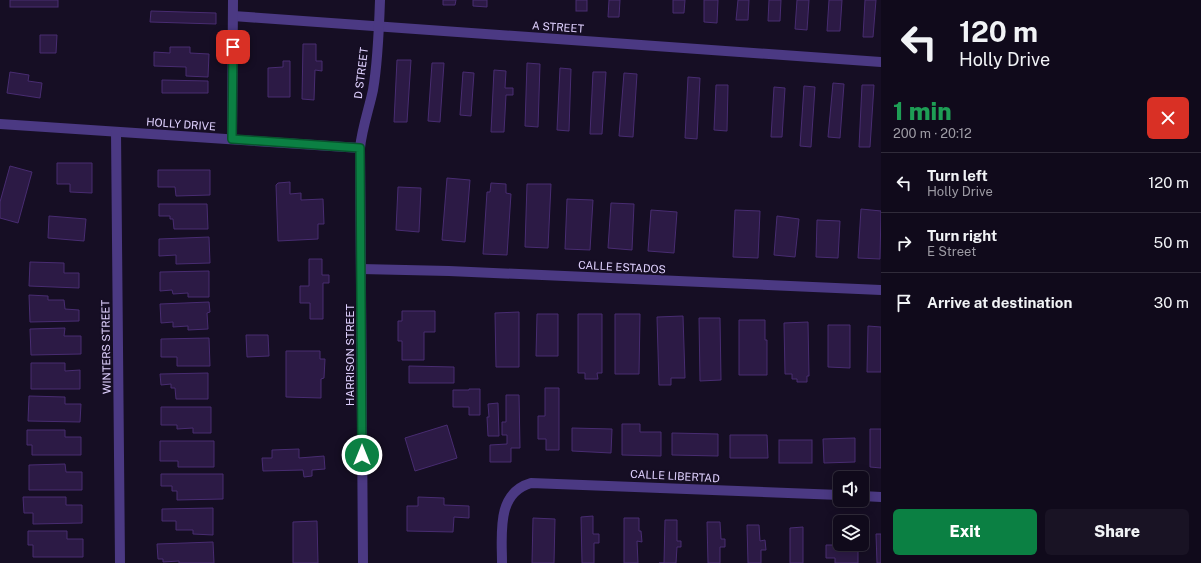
<!DOCTYPE html>
<meta charset="utf-8">
<style>
:root{--surface:#100a1b;--page:#191324;--text:#f1f3f6;--muted:#9c9aa3;--line:#302b3a;--accent:#0b8043}
body{margin:0;font-family:"Public Sans",sans-serif;background:var(--page);color:var(--text);height:100vh;display:flex;flex-direction:column;font-size:15px;white-space:nowrap}
*{box-sizing:border-box;margin:0}
p{font-size:13px;color:var(--muted)}
.icon{flex:none;width:22px;height:22px;fill:none;stroke:currentColor;stroke-width:2;stroke-linecap:round;stroke-linejoin:round}
.map{position:relative;flex:1;overflow:hidden}
.panel{display:flex;flex-direction:column;background:var(--surface);width:320px}
.panel>*{flex:none}
.guide{background:#100a1b;color:var(--text);overflow:hidden}
.controls{position:absolute;left:833px;top:471px;display:grid;gap:8px}
.controls a{display:grid;place-items:center;width:36px;height:36px;border-radius:6px;background:var(--surface);box-shadow:0 2px 10px #0003,0 0 0 1px var(--line);font-size:20px}
.pin{position:absolute;display:grid;place-items:center;width:34px;height:34px;color:#fff;margin:-17px;border-radius:8px;box-shadow:0 2px 6px #0006}
.me{position:absolute;width:44px;margin:-22px;rotate:0deg;stroke-linejoin:round;filter:drop-shadow(0 0 3px #0008)}
.turn{display:flex;align-items:center;gap:14px;height:84px;padding:0 12px;font-size:18px}
.turn .icon{width:52px;height:52px;stroke-width:2.5}
.turn b{display:block;font-size:28px;line-height:34px}
.round{display:grid;place-items:center;flex:none;width:42px;height:42px;border-radius:6px;background:var(--page)}
.summary{display:flex;align-items:center;justify-content:space-between;height:68px;padding:0 12px}
h1{font-size:24px;font-weight:800;line-height:30px;color:#1e9e55}
.primary-button{display:flex;gap:8px;margin-top:auto;padding:8px 12px}
.primary-button a{flex:1;height:46px;border-radius:6px;background:var(--accent);color:#fff;font-size:16px;font-weight:800;line-height:46px;text-align:center}
.primary-button a+a{background:var(--page);color:var(--text)}
ul{padding:0;list-style:none}
li{display:flex;align-items:center;gap:12px;height:60px;padding:0 12px;border-top:1px solid var(--line)}
li div{flex:1}
li b{display:block;font-size:15px}
li em{font-style:normal}
main{display:flex;flex:1;min-height:0}
.map>svg:first-child{display:block}
</style>
<main>
<div class="map">
<svg width="881" height="563" viewBox="0 0 881 563">
<rect width="100%" height="100%" fill="#160e24"/>
<!-- building -->
<g fill="#2c1a45" stroke="#482c71">
<rect x="10" y="0" width="48" height="7"/>
<path d="M443,0H456L455,5H443Z"/>
<path d="M473,0H487V7L473,6Z"/>
<rect x="576" y="0" width="11" height="11"/>
<path d="M609,0H620L619,17H608Z"/>
<path d="M673,0H685L684,13H673Z"/>
<path d="M704,0H718L717,23L704,22Z"/>
<path d="M738,0H749L748,20H736Z"/>
<path d="M769,0H781L780,21H768Z"/>
<path d="M797,0H809L807,30L795,29Z"/>
<path d="M829,0H842L840,31H827Z"/>
<path d="M865,0H876L873,37H863Z"/>
<path d="M151,11L216,13V24L150,22Z"/>
<path d="M40,35H57L56,53H40Z"/>
<path d="M303,44H316V61H322V71L315,70L314,100L302,99Z"/>
<path d="M170,47H190V53L209,54L208,77L186,76V67L154,66V52L170,53Z"/>
<path d="M397,60H411L407,122H394Z"/>
<path d="M283,61H290V97H268V68L283,67Z"/>
<path d="M432,63H444L440,122L428,121Z"/>
<path d="M527,63L540,64L538,127L525,126Z"/>
<path d="M560,68L571,69L569,131L557,130Z"/>
<path d="M494,70L506,71L505,88H513V95H506L504,132H491Z"/>
<path d="M10,72L29,75L28,81L42,83L40,98L7,93Z"/>
<path d="M463,72L474,73L471,116L460,115Z"/>
<path d="M593,72H606L602,134H590Z"/>
<path d="M624,73L637,74L633,137L619,136Z"/>
<path d="M688,77L700,78L697,139L685,138Z"/>
<path d="M162,80L208,81V93H162Z"/>
<path d="M833,83L844,84L840,138L828,137Z"/>
<path d="M716,85H728L727,131L714,130Z"/>
<path d="M862,85H874L870,147H859Z"/>
<path d="M804,86L815,87L811,147L800,146Z"/>
<path d="M774,87L785,88L782,137H771Z"/>
<path d="M57,163H92V193L70,192V184H57Z"/>
<path d="M10,166L32,172L18,223L0,218V202Z"/>
<path d="M158,170H210V195L176,196L175,187H158Z"/>
<path d="M447,178L470,180L465,242L442,240Z"/>
<path d="M290,182V194L301,193V200L323,199L324,224H318V239L278,241L276,185L278,183Z"/>
<path d="M491,183L506,184V193L511,194L507,255L483,254L487,192H490Z"/>
<path d="M527,184H551L548,248L525,247Z"/>
<path d="M398,187L421,188L419,232L396,230Z"/>
<path d="M567,199L593,200L590,250L565,249Z"/>
<path d="M611,203L634,204L632,250L608,248Z"/>
<path d="M159,204H207L208,229H174L173,219H170V216H159Z"/>
<path d="M861,209L881,211L880,259L858,258Z"/>
<path d="M651,210L677,212L674,253L648,251Z"/>
<path d="M735,210L760,211L758,258L733,257Z"/>
<path d="M49,216L86,219L84,241L48,238Z"/>
<path d="M777,216L799,219L795,257L774,255Z"/>
<path d="M817,220L840,221L838,258L816,257Z"/>
<path d="M209,237L210,263L176,264V255L159,256V239Z"/>
<path d="M309,259H322V275H329V283H323V319H310V303H300V286H309Z"/>
<path d="M30,262L64,263V273H79V288L29,286Z"/>
<path d="M209,271V297H188V293L173,294L172,290L160,291V272Z"/>
<path d="M29,295L48,296V300H64L65,309L79,310V321L30,322Z"/>
<path d="M209,302L210,312L207,313L208,329L188,330V326L173,327V322L161,323L160,304Z"/>
<path d="M402,311H435V332H424V360H402V341H398V321H402Z"/>
<path d="M519,312V367H496L495,313Z"/>
<path d="M537,314H558V356H536Z"/>
<path d="M578,314H602V373H597L598,379H585V373H578Z"/>
<path d="M615,314H640L639,374H615Z"/>
<path d="M683,316L685,378H671V385H659L657,317Z"/>
<path d="M699,318H720L721,380L700,381Z"/>
<path d="M739,320H765V340H767V375H739Z"/>
<path d="M808,322L809,376H807V382H797V379H792V374H785L784,323Z"/>
<path d="M828,325H850V368L828,367Z"/>
<path d="M868,326L881,327V372H867Z"/>
<path d="M65,328L64,336H81V354L31,355L30,329Z"/>
<path d="M246,335H268L269,356L247,357Z"/>
<path d="M209,338L210,366H177V357H161V339Z"/>
<path d="M286,351H320V359H325L324,378L321,379V398L286,397Z"/>
<path d="M31,363H65V371L80,370V389H31Z"/>
<path d="M409,366L454,367V383H409Z"/>
<path d="M208,373V399H176L175,388H171V384L161,385L160,374Z"/>
<path d="M545,388H559V450H546V439H538V416H545Z"/>
<path d="M469,389H480V415H469V407H453V390H469Z"/>
<path d="M506,395H519L520,448H511V462H490V445L507,444V435H502V422H506Z"/>
<path d="M29,396L65,397V404H81L80,422L28,421Z"/>
<path d="M498,403L499,436H488L487,417H489L488,404Z"/>
<path d="M161,407H211V433H193V428L177,429V425H161Z"/>
<path d="M622,424H640V432H661V456L622,455Z"/>
<path d="M447,425L457,458L415,471L405,438Z"/>
<path d="M572,428L612,429L611,453L572,451Z"/>
<path d="M870,429H881V468L870,467Z"/>
<path d="M27,430H65V437H81V455H32V445H27Z"/>
<path d="M672,433L718,434V456L672,455Z"/>
<path d="M730,435H767L768,458H730Z"/>
<path d="M855,438V462L824,463L823,439Z"/>
<rect x="779" y="440" width="33" height="23"/>
<path d="M160,441H214V467H178V461H160Z"/>
<path d="M299,449V458L324,456L325,469L312,470V476L304,477L303,470L263,471L262,458H272V450Z"/>
<path d="M65,464L66,472H82V490H29V465Z"/>
<path d="M161,474H223V499L177,500V491H172V486H161Z"/>
<path d="M23,497H66V505H82V523L33,524V513H24Z"/>
<path d="M418,497L444,498V505L469,506V518L454,517L453,532L407,531V506H418Z"/>
<path d="M213,508V535L193,534V530H176V521H162V509Z"/>
<path d="M593,516V534H599V543H594V563H582L581,517Z"/>
<path d="M533,518L555,519L554,563H532Z"/>
<path d="M624,518H639V531H641L642,542L637,541L638,563H624Z"/>
<path d="M665,520H677V541H681V547H677L676,563H659H664Z"/>
<path d="M317,521L318,563H293V522Z"/>
<path d="M707,522H720L721,539H725V547H720V563H708Z"/>
<path d="M747,525H759L760,541L765,540L766,550H761V563H748Z"/>
<path d="M803,527V563H790V528Z"/>
<path d="M28,531H67V539H83V557H33V545H28Z"/>
<path d="M834,533H840V544H858V563H835V558H826V545H834Z"/>
<path d="M876,534H881V563H877Z"/>
<path d="M213,542L214,563H179V561L163,562V559H158L157,544Z"/>
</g>
<g fill="none" stroke-linecap="round" stroke-linejoin="round">
<!-- minor -->
<g stroke="#4b3983" stroke-width="10">
<path d="M233,16L881,62"/>
<path d="M0,124L360,148"/>
<path d="M116,132L120,563"/>
<path d="M232,139L233,0"/>
<path d="M361,269L449,271L881,290"/>
<path d="M862,496L881,497"/>
<path d="M363,563L360,148C362,128 369,109 373,90C378,61 379,30 380,0"/>
<path d="M502,563C502,534 496,493 531,483L840,495"/>
</g>
</g>
<g fill="none" stroke-linecap="round" stroke-linejoin="round">
<!-- route casing -->
<g stroke="#07532c" stroke-width="10">
<path id="route" d="M233,47L232,139L360,148L362,455"/>
</g>
<!-- route -->
<use href="#route" stroke="#0b8043" stroke-width="7"/>
</g>
<g text-anchor="middle" dominant-baseline="central" stroke-width="4" stroke-linejoin="round" paint-order="stroke">
<!-- street labels -->
<g font-size="11" fill="#e0d1ff" stroke="#160e24">
<text transform="translate(558 27) rotate(4)">A STREET</text>
<text transform="translate(361 73) rotate(-83)">D STREET</text>
<text transform="translate(181 124) rotate(4)">HOLLY DRIVE</text>
<text transform="translate(622 267) rotate(3)">CALLE ESTADOS</text>
<text transform="translate(106 347) rotate(-91)">WINTERS STREET</text>
<text transform="translate(350 355) rotate(-90)">HARRISON STREET</text>
<text transform="translate(675 476) rotate(3)">CALLE LIBERTAD</text>
</g>
</g>
</svg>
<div class="controls">
<a><svg class="icon" aria-label="sound" viewBox="0 0 24 24"><path d="M4 9h4l5-4v14l-5-4H4zM17 9q2 3 0 6"/></svg></a>
<a><svg class="icon" aria-label="layers" viewBox="0 0 24 24"><path d="M12 4l9 5-9 5-9-5zM3 14l9 5 9-5"/></svg></a>
</div>
<div class="pin" style="left:233px;top:47px;background:#d93025"><svg class="icon" aria-label="arrive" viewBox="0 0 24 24"><path d="M6 21V4h12l-3 4 3 4H6"/></svg></div>
<svg class="me" style="left:362px;top:455px" viewBox="-20 -20 40 40"><circle r="17" fill="#0b8043" stroke="#fff" stroke-width="3"/><path d="M0-11L8 9 0 5-8 9z" fill="#fff"/></svg>
</div>
<section class="panel">
<div class="guide">
<div class="turn"><svg class="icon" aria-label="left" viewBox="0 0 24 24"><path d="M17 20v-9H6M10 6l-5 5 5 5"/></svg><div><b>120 m</b>Holly Drive</div></div>
</div>
<div class="summary"><div><h1>1 min</h1><p>200 m · 20:12</p></div><a class="round" style="background:#d93025;color:#fff"><svg class="icon" aria-label="close" viewBox="0 0 24 24"><path d="M6 6l12 12M18 6L6 18"/></svg></a></div>
<ul>
<li><svg class="icon" aria-label="left" viewBox="0 0 24 24"><path d="M17 20v-9H6M10 6l-5 5 5 5"/></svg><div><b>Turn left</b><p>Holly Drive</p></div><em>120 m</em></li>
<li><svg class="icon" aria-label="right" viewBox="0 0 24 24"><path d="M7 20v-9h11M14 6l5 5-5 5"/></svg><div><b>Turn right</b><p>E Street</p></div><em>50 m</em></li>
<li><svg class="icon" aria-label="arrive" viewBox="0 0 24 24"><path d="M6 21V4h12l-3 4 3 4H6"/></svg><div><b>Arrive at destination</b></div><em>30 m</em></li>
</ul>
<div class="primary-button"><a>Exit</a><a>Share</a></div>
</section>
</main>
